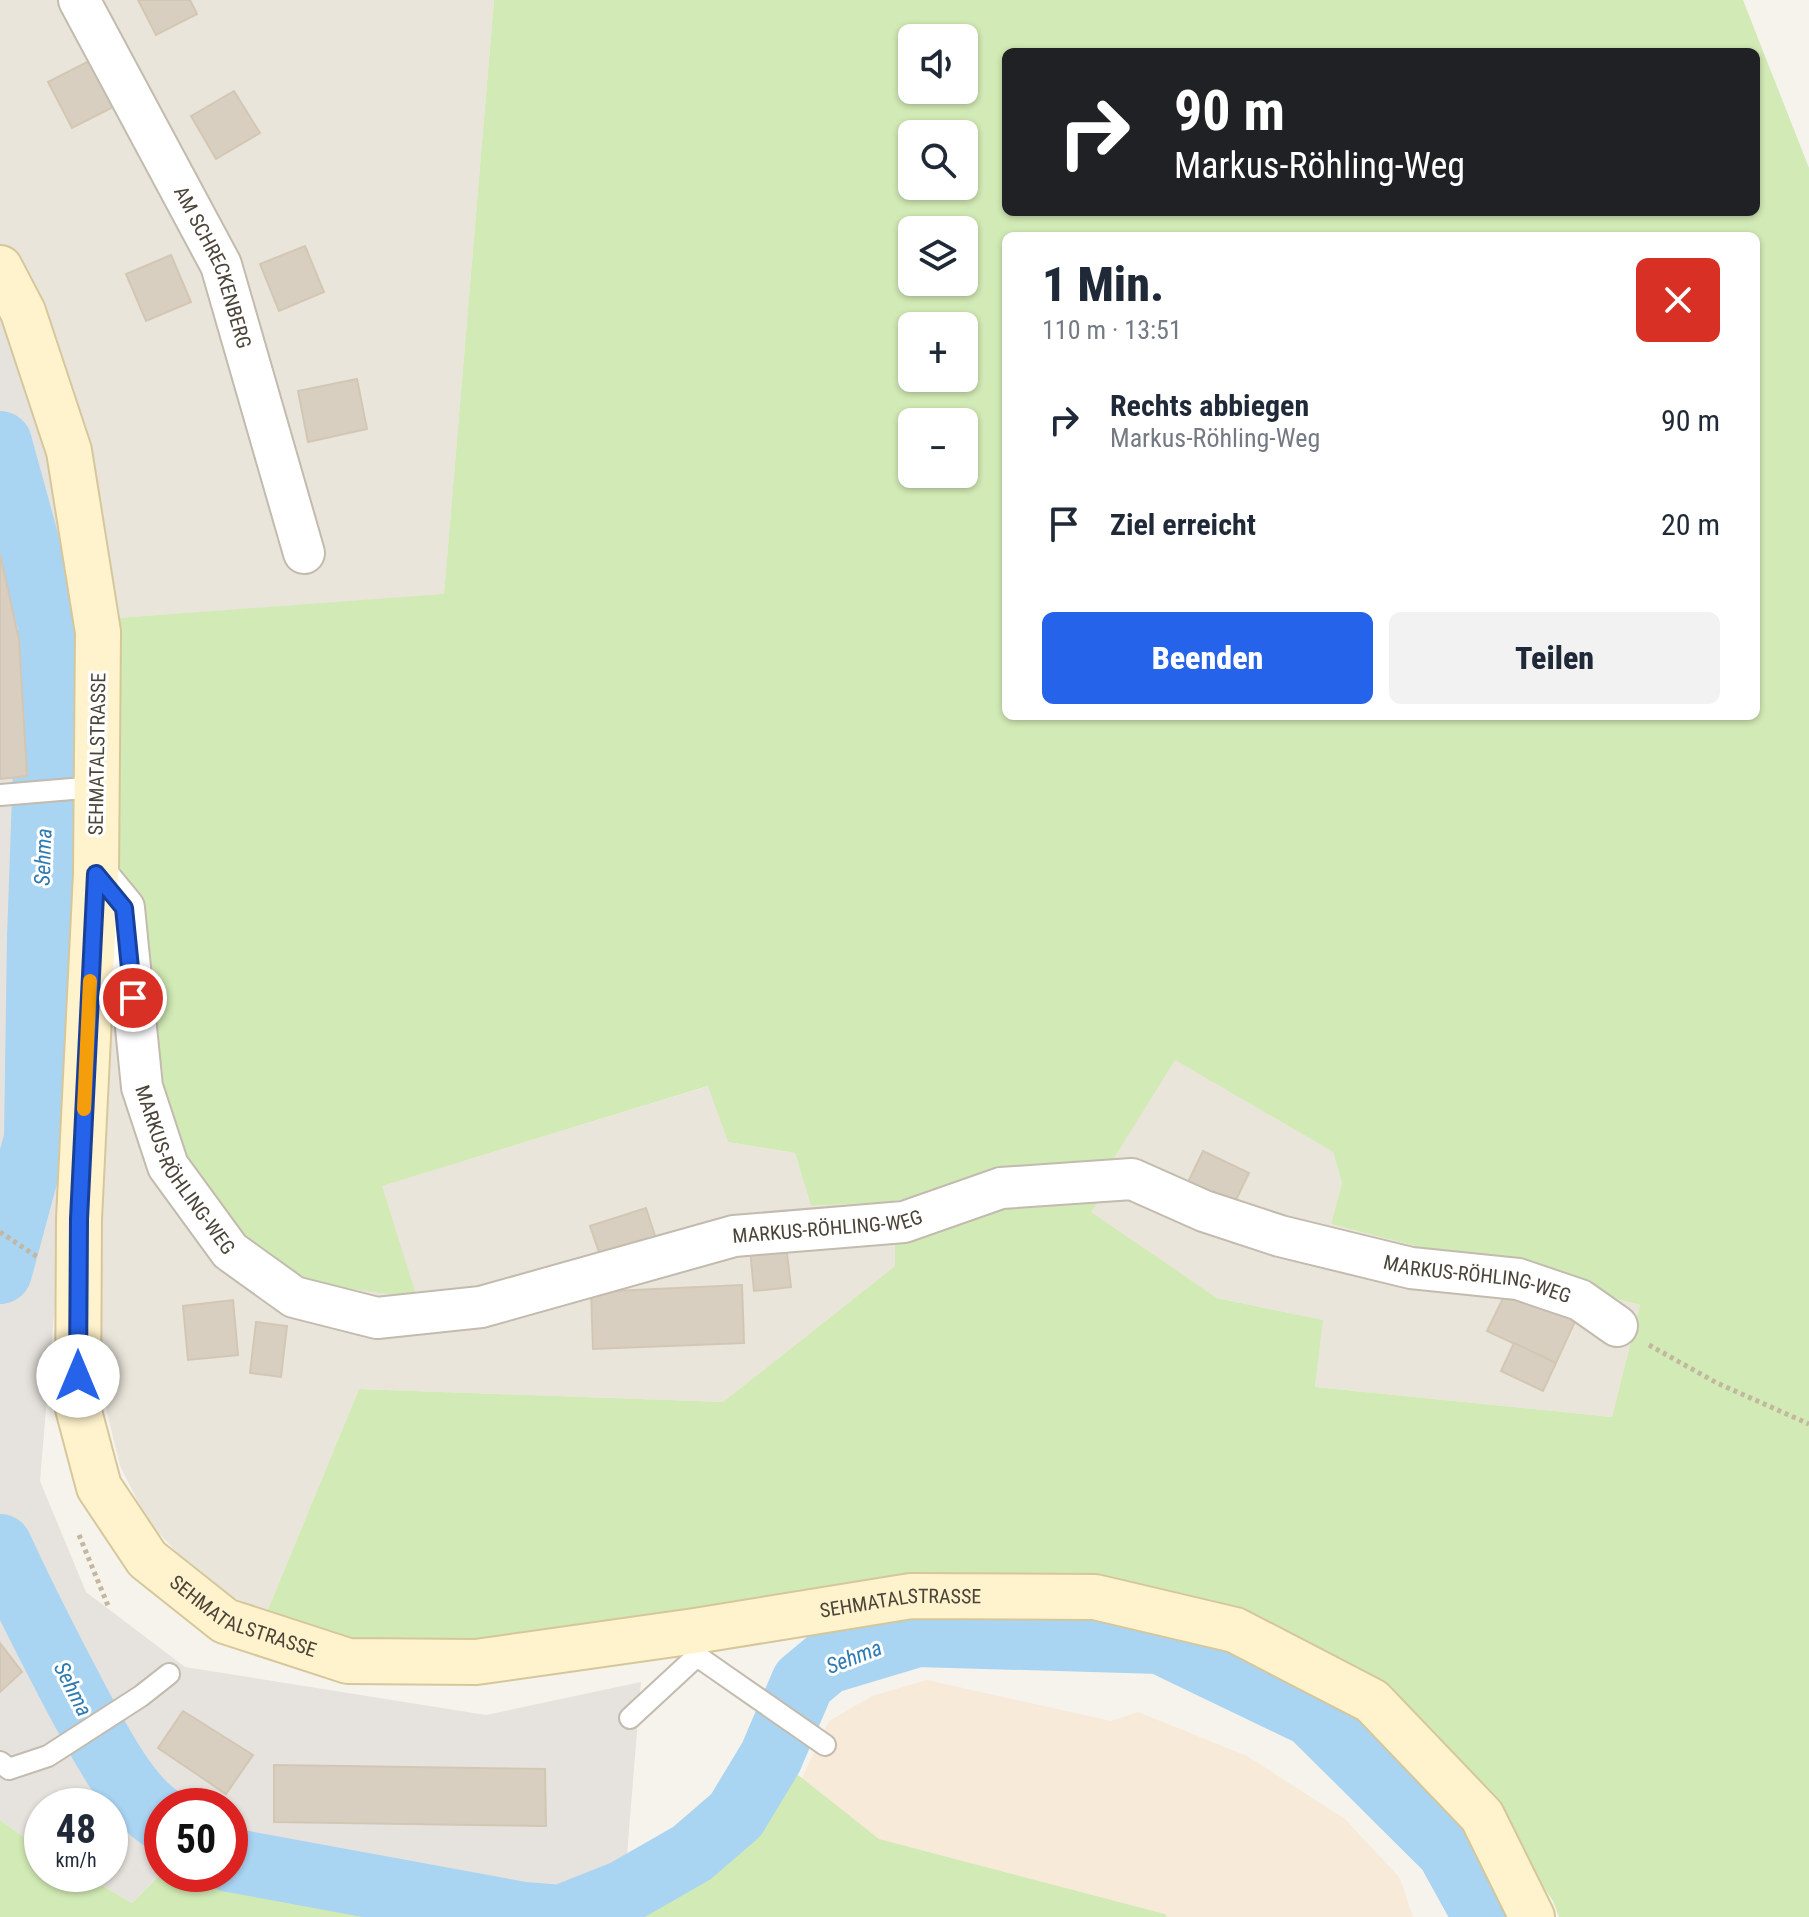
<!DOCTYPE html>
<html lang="de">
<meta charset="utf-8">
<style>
:root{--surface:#fff;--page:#f2f2f3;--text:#1f2937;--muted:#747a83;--accent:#2563eb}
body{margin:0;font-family:"Roboto Condensed",sans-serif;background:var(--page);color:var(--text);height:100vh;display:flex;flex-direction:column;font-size:30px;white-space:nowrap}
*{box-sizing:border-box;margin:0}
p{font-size:26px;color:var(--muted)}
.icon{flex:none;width:44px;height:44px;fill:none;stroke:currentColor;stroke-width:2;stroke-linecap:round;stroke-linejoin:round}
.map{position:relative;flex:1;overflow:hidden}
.sheet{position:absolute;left:1002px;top:232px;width:758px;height:488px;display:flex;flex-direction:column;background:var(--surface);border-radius:12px;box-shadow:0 2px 6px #0004}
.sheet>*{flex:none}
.top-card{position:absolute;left:1002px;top:48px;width:758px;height:168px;border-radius:12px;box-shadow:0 2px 6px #0004;background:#202124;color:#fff;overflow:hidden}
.controls{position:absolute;left:898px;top:24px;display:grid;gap:16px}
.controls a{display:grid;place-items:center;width:80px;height:80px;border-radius:12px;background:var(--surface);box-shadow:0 2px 6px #0004;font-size:40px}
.speed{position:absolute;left:24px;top:1788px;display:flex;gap:16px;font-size:40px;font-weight:700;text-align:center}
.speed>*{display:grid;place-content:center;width:104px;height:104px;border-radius:50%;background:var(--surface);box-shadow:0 2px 6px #0004;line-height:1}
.speed small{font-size:20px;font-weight:400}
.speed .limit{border:12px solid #d22;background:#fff;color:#111}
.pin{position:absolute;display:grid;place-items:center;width:68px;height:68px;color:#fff;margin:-34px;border:4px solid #fff;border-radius:50%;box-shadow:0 2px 8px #0007}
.me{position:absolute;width:88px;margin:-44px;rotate:0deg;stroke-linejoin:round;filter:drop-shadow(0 0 6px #0008)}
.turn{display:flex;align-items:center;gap:28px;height:168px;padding:0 40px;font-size:36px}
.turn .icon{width:104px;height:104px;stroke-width:2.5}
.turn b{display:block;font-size:56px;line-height:68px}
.round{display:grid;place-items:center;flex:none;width:84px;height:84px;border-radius:12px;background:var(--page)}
.overview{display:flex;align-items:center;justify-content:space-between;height:136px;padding:0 40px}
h1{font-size:48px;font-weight:800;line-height:60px}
.action{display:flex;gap:16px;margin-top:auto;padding:16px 40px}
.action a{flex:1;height:92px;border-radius:12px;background:var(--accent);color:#fff;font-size:32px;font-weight:800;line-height:92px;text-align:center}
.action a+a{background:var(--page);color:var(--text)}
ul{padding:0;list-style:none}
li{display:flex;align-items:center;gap:24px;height:104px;padding:0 40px}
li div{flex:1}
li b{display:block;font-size:30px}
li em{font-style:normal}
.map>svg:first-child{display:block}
</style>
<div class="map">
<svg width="1809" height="1917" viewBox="0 0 1809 1917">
<rect width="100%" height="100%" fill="#f6f3ec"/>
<!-- residential -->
<g fill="#eae5da">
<path d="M0,0H494L444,595L117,618L0,303Z"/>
<path d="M112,911L381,1186L709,1086L728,1142L795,1153L811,1206L888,1202L895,1237V1266L723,1402L359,1389L267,1612L229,1596L190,1566L148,1522L120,1466L102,1392L101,1170Z"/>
<path d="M1174,1059L1333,1152L1342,1183L1331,1224L1640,1305L1612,1417L1315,1387L1322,1320L1217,1298L1090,1212L1100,1199L1111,1163Z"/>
</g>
<!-- commercial -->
<path fill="#f7ead8" d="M927,1680L1111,1721L1138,1712L1247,1756L1345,1819L1400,1878L1413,1917H1167L1165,1914L878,1839L802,1778L829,1721L872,1696Z"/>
<!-- industrial -->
<path fill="#e6e2dd" d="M0,303L44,426L77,565L84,958L40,1481L86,1592L185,1667L486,1715L641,1682L624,1892L561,1917L523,1914L230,1845V1806H162V1873L132,1903L83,1874H110V1806H42V1850L0,1820Z"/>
<!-- green -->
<g fill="#d2eab5" fill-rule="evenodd">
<path d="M494,0H1743L1809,168V1917H1559L1553,1901L1489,1806L1377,1682L1112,1580L448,1644L346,1640L267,1612L359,1389L723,1402L895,1266V1237L1010,1199H1100L1091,1212L1217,1298L1323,1320L1315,1387L1612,1417L1640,1305L1331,1224L1342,1183L1333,1152L1175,1060L1111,1163L888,1202L811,1206L795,1153L728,1142L708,1086L382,1186L417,1298L317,1284L246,1245L177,1158L113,864L117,618L444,594ZM912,38H964V90H912ZM1006,52H1756V212H1006ZM912,134H964V186H912ZM912,230H964V282H912ZM1006,236H1756V716H1006ZM912,326H964V378H912ZM912,422H964V474H912Z"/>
<path d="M771,1757L802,1778L879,1839L1165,1914L1167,1917H0V1820L42,1850V1874H83L132,1903L162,1873L230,1874V1845L523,1914L561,1917L624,1892L692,1853L736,1815Z"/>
</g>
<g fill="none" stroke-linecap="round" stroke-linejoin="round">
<!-- river -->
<g stroke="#a9d4f2" stroke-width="64">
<path d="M0,443L50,625L39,939L36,1139L0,1272"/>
<path d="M0,1546C24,1598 50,1649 77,1700C97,1737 126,1796 162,1819"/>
<path d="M230,1860L523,1914L561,1917L624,1892L692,1853L736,1815L771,1757L803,1682L827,1662L917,1635L1160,1642L1312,1715L1448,1850L1485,1917"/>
</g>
</g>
<!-- building -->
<g fill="#d8cfc1" stroke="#d3c7b4" stroke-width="2">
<path d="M138,0H190L197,14L156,35Z"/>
<path d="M89,61L113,107L72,128L48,82Z"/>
<path d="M234,91L260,133L216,159L191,116Z"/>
<path d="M305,246L324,292L279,311L260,264Z"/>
<path d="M171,255L191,302L146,321L126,274Z"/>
<path d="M357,379L367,429L308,442L298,391Z"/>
<path d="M0,554L19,640L27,776L0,779Z"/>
<path d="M1203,1151L1249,1173L1233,1206L1187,1184Z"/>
<path d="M646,1208L657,1242L602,1261L590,1226Z"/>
<path d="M786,1245L791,1287L754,1291L750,1249Z"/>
<path d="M742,1285L744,1343L593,1349L591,1292Z"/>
<path d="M1509,1286L1577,1317L1556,1363L1487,1331Z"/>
<path d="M233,1300L238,1355L188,1360L183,1306Z"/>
<path d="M256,1322L287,1326L281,1377L250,1373Z"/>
<path d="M1514,1343L1556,1363L1543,1391L1501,1371Z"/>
<path d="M0,1643L22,1672L0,1692Z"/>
<path d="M183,1711L253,1755L226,1794L158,1748Z"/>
<path d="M274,1765L545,1769L546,1826L274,1822Z"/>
</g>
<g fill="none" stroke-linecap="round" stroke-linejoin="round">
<!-- service casing -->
<g stroke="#c2bbae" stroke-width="24">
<g id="service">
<path d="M0,795L96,787"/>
<path d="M697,1656L825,1745"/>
<path d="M630,1718L697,1656L696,1643"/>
<path d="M0,1762L9,1769L48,1756L141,1696L169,1674"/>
</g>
</g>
<!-- minor casing -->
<g stroke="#c2bbae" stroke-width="44">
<g id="minor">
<path id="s1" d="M79,0L221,265L304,553"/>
<path id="s2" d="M96,874L124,908L142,1087L168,1166L230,1251L294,1297L377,1318L481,1307L734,1236L904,1222L1001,1188L1132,1179L1204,1211L1280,1236L1411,1268L1518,1279L1580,1300L1617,1326"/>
</g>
</g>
<!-- secondary casing -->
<g stroke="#d6c79b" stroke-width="48">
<g id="secondary">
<path id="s3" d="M0,268L23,312L69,451L98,632L96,874L79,1219L78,1408L99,1487L147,1559L225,1621L348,1661L476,1662L695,1631L911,1596L1095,1597L1235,1630L1372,1701L1482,1816L1532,1917"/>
</g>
</g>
<!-- path -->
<g stroke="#c4b79f" stroke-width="5" stroke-dasharray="4 4" stroke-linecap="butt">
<path d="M0,1232L39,1258"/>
<path d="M1649,1345L1717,1383L1809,1424"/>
<path d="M79,1535L109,1608"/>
</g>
<!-- service -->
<use href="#service" stroke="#fff" stroke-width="20"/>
<!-- minor -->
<use href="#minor" stroke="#fff" stroke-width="40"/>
<!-- secondary -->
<use href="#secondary" stroke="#fff3cd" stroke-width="44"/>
</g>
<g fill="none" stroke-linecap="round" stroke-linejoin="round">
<!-- route casing -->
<g stroke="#184099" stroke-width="20">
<path id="route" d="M78,1376L79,1219L96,874L124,908L133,998"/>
</g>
<!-- route -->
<use href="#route" stroke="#2563eb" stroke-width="14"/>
<!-- slow -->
<path stroke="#f59e0b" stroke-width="14" d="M84,1109L90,981"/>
</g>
<g text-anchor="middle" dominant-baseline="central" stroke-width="6" stroke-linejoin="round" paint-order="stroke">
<!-- street labels -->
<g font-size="20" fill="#4b4439" stroke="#fff">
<text stroke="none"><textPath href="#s1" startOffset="300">AM SCHRECKENBERG</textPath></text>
<text transform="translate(97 754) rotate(-89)">SEHMATALSTRASSE</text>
<text stroke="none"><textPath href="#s2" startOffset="318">MARKUS-RÖHLING-WEG</textPath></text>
<text stroke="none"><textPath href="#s2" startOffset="1038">MARKUS-RÖHLING-WEG</textPath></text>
<text stroke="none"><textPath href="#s2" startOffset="1710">MARKUS-RÖHLING-WEG</textPath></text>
<text stroke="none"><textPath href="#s3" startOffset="2110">SEHMATALSTRASSE</textPath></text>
<text stroke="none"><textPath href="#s3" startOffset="1438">SEHMATALSTRASSE</textPath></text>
</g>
<!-- water labels -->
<g font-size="22" font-style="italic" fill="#2e7ab2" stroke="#fff">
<text transform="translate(43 857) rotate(-88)">Sehma</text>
<text transform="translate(854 1657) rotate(-21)">Sehma</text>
<text transform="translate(73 1689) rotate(63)">Sehma</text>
</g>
</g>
</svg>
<div class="controls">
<a><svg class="icon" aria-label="sound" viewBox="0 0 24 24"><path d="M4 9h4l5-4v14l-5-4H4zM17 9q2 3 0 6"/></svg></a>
<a><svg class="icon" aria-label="search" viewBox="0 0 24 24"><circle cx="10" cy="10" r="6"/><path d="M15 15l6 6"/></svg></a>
<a><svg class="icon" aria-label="layers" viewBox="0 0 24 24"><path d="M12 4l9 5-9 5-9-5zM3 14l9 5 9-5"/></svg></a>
<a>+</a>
<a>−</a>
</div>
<div class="speed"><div>48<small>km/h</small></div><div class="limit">50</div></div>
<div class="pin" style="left:133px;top:998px;background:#d93025"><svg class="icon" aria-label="arrive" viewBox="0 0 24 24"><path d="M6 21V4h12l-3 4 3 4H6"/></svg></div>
<svg class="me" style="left:78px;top:1376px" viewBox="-20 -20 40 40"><circle r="19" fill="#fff"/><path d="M0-13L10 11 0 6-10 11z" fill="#2563eb"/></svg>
<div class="top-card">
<div class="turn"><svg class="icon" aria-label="right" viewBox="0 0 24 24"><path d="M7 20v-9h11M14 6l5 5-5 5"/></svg><div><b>90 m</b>Markus-Röhling-Weg</div></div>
</div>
<section class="sheet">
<div class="overview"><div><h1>1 Min.</h1><p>110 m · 13:51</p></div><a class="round" style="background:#d93025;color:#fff"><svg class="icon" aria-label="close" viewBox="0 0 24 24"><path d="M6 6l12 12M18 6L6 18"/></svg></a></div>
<ul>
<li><svg class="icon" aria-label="right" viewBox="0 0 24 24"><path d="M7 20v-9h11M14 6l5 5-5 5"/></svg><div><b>Rechts abbiegen</b><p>Markus-Röhling-Weg</p></div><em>90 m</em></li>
<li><svg class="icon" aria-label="arrive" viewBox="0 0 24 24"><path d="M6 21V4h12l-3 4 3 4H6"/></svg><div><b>Ziel erreicht</b></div><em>20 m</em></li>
</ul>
<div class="action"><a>Beenden</a><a>Teilen</a></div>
</section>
</div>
